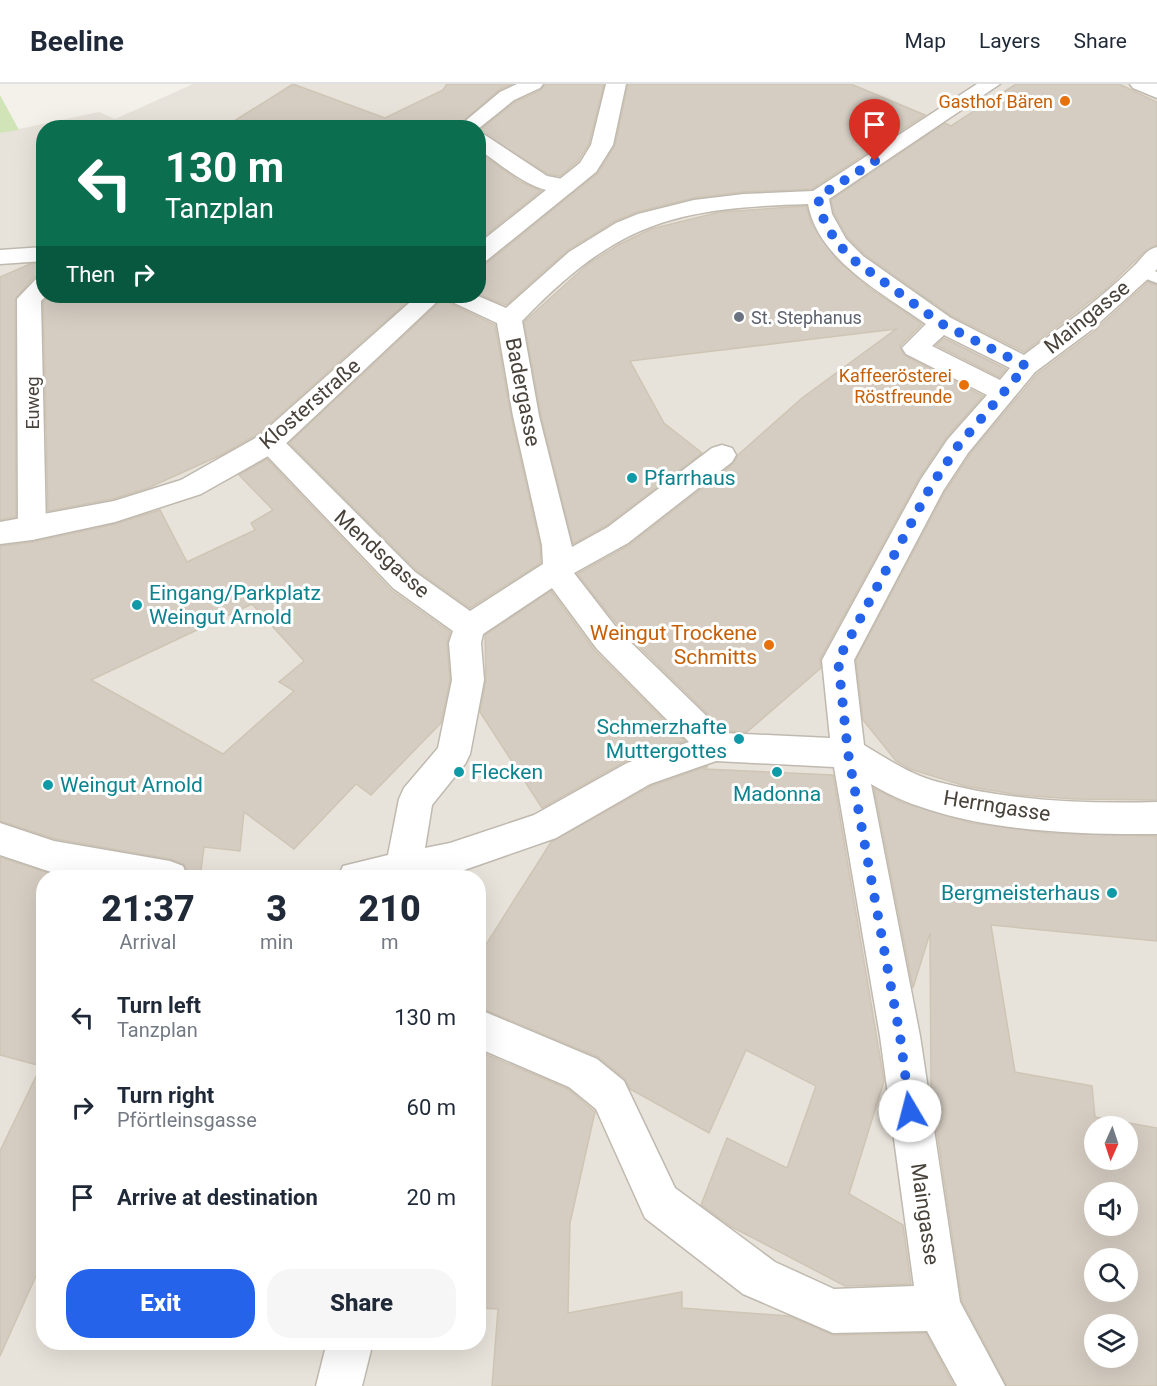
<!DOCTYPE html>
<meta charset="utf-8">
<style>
:root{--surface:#fff;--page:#f6f6f7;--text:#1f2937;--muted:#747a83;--line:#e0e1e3;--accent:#2563eb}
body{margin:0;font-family:Roboto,sans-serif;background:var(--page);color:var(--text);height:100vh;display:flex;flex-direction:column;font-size:22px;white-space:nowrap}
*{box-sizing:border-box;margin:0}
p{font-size:20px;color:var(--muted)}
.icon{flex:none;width:33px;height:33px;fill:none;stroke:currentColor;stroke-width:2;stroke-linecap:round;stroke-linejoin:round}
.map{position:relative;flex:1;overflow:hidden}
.panel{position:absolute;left:36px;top:786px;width:450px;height:480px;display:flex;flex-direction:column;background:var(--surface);border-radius:24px;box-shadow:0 6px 24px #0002}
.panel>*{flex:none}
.top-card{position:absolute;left:36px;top:36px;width:450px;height:183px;border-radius:24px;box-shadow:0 6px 24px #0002;background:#0b6e4f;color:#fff;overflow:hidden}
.needle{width:39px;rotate:183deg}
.controls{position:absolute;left:1084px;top:1032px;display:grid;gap:12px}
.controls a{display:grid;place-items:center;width:54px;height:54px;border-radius:50%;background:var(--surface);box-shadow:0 6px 24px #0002;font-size:30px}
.pin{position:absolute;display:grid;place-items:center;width:51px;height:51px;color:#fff;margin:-62px -26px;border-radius:50% 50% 50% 0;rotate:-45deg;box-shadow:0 0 6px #0007}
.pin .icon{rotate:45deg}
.me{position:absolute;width:66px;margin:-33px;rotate:352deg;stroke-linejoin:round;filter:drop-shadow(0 0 4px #0008)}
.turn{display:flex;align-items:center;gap:21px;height:126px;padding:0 30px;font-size:27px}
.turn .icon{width:78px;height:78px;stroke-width:2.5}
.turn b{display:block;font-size:42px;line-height:51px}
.then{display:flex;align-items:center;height:57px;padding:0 30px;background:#0003;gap:12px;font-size:22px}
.eta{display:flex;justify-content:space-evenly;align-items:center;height:102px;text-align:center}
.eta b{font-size:36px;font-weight:800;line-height:42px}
.action{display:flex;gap:12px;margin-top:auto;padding:12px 30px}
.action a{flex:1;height:69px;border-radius:24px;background:var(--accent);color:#fff;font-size:24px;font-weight:800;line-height:69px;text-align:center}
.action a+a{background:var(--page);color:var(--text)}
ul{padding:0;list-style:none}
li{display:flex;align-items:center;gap:18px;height:90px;padding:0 30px}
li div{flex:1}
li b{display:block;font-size:22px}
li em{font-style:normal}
header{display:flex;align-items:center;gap:36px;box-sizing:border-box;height:84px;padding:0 30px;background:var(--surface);border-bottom:2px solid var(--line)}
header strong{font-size:28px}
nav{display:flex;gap:33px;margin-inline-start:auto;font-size:21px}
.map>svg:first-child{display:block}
</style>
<header>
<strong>Beeline</strong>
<nav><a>Map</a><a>Layers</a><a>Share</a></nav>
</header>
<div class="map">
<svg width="1157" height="1302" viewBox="0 0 1157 1302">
<rect width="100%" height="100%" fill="#f4f1eb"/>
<!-- residential -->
<path fill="#e8e3da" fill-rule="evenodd" d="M193,0H1157V1302H0V49L99,28L115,35ZM44,44H478V212H44ZM44,794H478V1258H44ZM1095,1042H1128V1076H1095ZM1095,1108H1128V1142H1095ZM1095,1174H1128V1208H1095ZM1095,1240H1128V1274H1095Z"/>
<!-- green -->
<path fill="#d1e4b8" d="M0,11L19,46L0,49Z"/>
<!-- building -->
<g fill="#d5cdc2" stroke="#cfc5b5" stroke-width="1.5" fill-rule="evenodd">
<path d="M293,0L385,34L443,6L447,0H512L499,6L455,44H223Z"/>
<path d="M545,0H604L589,60L578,77L560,92L548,90L479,47L515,18L541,6Z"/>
<path d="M628,0H851L925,31L812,105L744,108L694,114L637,128L615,137L568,166L506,221L478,210V181L487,179L598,89L615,61Z"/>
<path d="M1016,0H1119L1157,18V161L1145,167L1106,205L1024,268L952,232L864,170L848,154L834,129L831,116L945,39L951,42Z"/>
<path d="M478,68L521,98L541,107L478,157Z"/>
<path d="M806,122L812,141L837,176L871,205L922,240L900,262L904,271L983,312L946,354L919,394L820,575L821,584L747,648L725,647L621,545L577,490L629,461L733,380L738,371L802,314L896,245L630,277L664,339L702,369L607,441L573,460L541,332L524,238L589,179L620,160L651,145L720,128Z"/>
<path d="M44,179V191L34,193L15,215L16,433L0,436V193L30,180Z"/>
<path d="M1148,198L1157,201V716L1074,715L1020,711L965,702L910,685L896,677L863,636L856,576L945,408L970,370L1037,290L1092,249Z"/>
<path d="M48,212H414L258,350L221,371L148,404L113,415L48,427L43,218Z"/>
<path d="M445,213L449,219L495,241L511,332L540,461L541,479L470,524L416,486L289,359Z"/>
<path d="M944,254L1006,285L999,293L936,261Z"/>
<path d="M267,375L391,506L450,548L447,559L450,596L441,639L371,711L356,700L294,765L244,728L240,767L204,763L200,794H190L184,780L170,775L55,755L0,737V462L32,458L115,440L160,426L187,478L255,446L251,439L273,426L239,391ZM252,520L304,577L279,598L294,607L223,670L91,596Z"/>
<path d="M551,507L595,567L685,657L626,677L542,724L480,628L486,596L485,551Z"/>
<path d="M708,682L705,685L833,691L884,997L849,1110L903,1141L911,1200L845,1202L732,1143L701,1121L727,1054L787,1084L816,1002L746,966L709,1049L630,1005L625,995L598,973L478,923V873L551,758L651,702Z"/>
<path d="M874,704L901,718L972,739L1048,749L1157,752V857L991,841L1015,988L1092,1002L1095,1033L1157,1044V1302H1007L962,1217L931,1007L930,849L913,904ZM1095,1042H1128V1076H1095ZM1095,1108H1128V1142H1095ZM1095,1174H1128V1208H1095ZM1095,1240H1128V1274H1095Z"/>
<path d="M0,773L64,794H44V1174L0,1272V1067L41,982L0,971Z"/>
<path d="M478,967L568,1005L595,1028L570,1139L568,1229L682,1208V1224L789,1232L833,1251L926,1249L954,1302H492L498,1225L478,1224Z"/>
</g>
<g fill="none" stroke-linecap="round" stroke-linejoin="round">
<!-- service casing -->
<g stroke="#bfb9af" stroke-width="4">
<path id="service" d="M1142,183L1157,188V199L1136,191L1134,188L1136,185Z"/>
</g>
<!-- minor casing -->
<g stroke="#bfb9af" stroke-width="3">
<g id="minor">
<path d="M517,0H543L540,4L514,16L478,45L457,44L500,8Z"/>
<path d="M977,0H1000L829,115L832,130L846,155L863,172L951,234L1024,271C1061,243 1100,216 1133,183C1142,175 1145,166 1157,163V185L1150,193L1090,247L1035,288L968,369L943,407L854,576L864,661C887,675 911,691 938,698C1009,717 1084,720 1157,718V750C1069,751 948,747 871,700L920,952L960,1218L1005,1302H957L927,1247L833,1249L743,1210L645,1134L596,1025L569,1003L478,964V925L597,975L624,997L675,1104L775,1178L834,1205L914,1202L880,952L834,683L716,677L650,700L556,754L450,791L338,794L343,782L388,771L399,715L404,704L438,664L452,596L449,559L453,547L393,504L255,359L259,352L269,349L279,352L415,488L470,527L543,480L542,461L513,332L497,239L450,217L447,212H478L506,224L569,168L616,139L638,130L694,116L744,110L813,107ZM808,120C818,176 884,210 926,240L902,264L906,270L987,311L948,355L921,395L822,576L830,654L724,649L619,547L574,489L628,459L732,378L736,371L732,364L722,361L712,364L608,443L572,463L539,332L522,237C617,138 674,124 808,120ZM944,251L1010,284L1000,296L932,262ZM552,504L597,565L689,658L627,679L534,731L450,759L425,764L432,721L465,680L470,670L484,596L481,559L483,550Z"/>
<path d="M478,49L485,51L547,92L573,97L576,102L573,107C538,115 505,83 478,65Z"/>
<path d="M44,163V177L0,180V166Z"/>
<path d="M44,193V212H46L41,217L46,445L42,453L32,456L22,453L18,445L17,215L36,195Z"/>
<path d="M0,739L54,757L170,777L183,782L188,794H77L54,789L0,771Z"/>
<path d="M327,1258H373L362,1302H316Z"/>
</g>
</g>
<!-- tertiary casing -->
<g stroke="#bfb9af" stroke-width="3">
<g id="tertiary">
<path d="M606,0H626L613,61L596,88L486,177L478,179V160L580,79L591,61Z"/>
<path d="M1130,0H1157V14L1133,4Z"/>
<path d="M417,212H443L279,366L201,410L115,438L32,456L0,460V438L114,417L181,396L259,352Z"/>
</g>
</g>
<!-- service -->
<use href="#service" fill="#fff" fill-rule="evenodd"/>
<!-- minor -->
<use href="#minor" fill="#fff" fill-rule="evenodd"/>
<!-- tertiary -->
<use href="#tertiary" fill="#fff" fill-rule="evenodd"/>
</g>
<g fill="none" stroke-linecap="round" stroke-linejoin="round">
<!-- route -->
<path stroke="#2563eb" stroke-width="10" stroke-dasharray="0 18" d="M875,77L818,113L821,130L836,158L855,177L942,240L1026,282L958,362L931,402L838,576L848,669L900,952L910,1027"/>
</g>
<!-- markers -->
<g fill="#e8710a" stroke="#fff" stroke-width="2">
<circle cx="1065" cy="17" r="6"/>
<circle cx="964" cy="301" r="6"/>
<circle cx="769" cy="561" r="6"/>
</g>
<circle fill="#6b7280" stroke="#fff" stroke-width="2" cx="739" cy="233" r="6"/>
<g fill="#0f9aa8" stroke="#fff" stroke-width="2">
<circle cx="632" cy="394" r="6"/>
<circle cx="137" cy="521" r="6"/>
<circle cx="739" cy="655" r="6"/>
<circle cx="459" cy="688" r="6"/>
<circle cx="777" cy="688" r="6"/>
<circle cx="48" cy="701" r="6"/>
<circle cx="1112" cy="809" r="6"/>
</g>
<g text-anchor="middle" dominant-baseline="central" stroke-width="6" stroke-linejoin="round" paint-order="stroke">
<!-- far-food labels -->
<g font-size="18" fill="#c56008" stroke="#fff" text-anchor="end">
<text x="1053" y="17">Gasthof Bären</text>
<text x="952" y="291">Kaffeerösterei<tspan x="952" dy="21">Röstfreunde</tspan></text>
</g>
<!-- far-worship labels -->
<g font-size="18" fill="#5b616d" stroke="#fff" text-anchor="start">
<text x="751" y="233">St. Stephanus</text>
</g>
<!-- far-street labels -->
<g font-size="18" fill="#48423a" stroke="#fff">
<text transform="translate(32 319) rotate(-90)">Euweg</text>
</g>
<!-- street labels -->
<g font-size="21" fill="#48423a" stroke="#fff">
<text transform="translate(1087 233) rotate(-39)">Maingasse</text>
<text transform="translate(523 308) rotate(79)">Badergasse</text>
<text transform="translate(310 320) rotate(-41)">Klosterstraße</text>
<text transform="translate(382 470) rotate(42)">Mendsgasse</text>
<text transform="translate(997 722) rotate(9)">Herrngasse</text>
<text transform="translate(925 1130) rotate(82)">Maingasse</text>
</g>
<!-- culture labels -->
<g font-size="21" fill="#0d838f" stroke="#fff" text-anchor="start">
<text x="644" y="394">Pfarrhaus</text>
<text x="149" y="509">Eingang/Parkplatz<tspan x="149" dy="24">Weingut Arnold</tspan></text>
<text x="727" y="643" text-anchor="end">Schmerzhafte<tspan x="727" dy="24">Muttergottes</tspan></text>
<text x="471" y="688">Flecken</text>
<text x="60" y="701">Weingut Arnold</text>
<text x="777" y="710" text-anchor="middle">Madonna</text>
<text x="1100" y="809" text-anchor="end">Bergmeisterhaus</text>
</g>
<!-- food labels -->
<g font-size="21" fill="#c56008" stroke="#fff" text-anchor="end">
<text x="757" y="549">Weingut Trockene<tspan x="757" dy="24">Schmitts</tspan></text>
</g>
</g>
</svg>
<div class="controls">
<a><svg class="needle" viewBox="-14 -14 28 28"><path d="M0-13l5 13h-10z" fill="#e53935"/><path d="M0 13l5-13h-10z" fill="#747a83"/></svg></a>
<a><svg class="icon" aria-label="sound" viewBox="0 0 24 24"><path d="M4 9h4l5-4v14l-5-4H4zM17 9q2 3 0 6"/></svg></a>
<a><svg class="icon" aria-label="search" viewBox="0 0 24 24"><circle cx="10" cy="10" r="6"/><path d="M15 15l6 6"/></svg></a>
<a><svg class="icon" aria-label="layers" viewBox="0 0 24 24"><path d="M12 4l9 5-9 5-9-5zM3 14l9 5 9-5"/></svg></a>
</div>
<div class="pin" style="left:875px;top:77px;background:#d93025"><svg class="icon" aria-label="arrive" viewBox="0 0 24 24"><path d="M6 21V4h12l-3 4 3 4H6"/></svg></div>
<svg class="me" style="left:910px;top:1027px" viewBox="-20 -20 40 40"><circle r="19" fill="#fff"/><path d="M0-13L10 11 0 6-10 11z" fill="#2563eb"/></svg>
<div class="top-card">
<div class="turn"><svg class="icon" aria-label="left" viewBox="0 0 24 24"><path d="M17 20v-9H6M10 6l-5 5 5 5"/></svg><div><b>130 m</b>Tanzplan</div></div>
<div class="then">Then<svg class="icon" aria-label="right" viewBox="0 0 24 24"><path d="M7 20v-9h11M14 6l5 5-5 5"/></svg></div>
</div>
<section class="panel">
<div class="eta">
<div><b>21:37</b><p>Arrival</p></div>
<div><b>3</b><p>min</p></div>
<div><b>210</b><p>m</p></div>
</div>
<ul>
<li><svg class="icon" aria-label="left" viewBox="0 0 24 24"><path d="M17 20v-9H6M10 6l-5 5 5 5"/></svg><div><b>Turn left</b><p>Tanzplan</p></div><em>130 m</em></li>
<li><svg class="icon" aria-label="right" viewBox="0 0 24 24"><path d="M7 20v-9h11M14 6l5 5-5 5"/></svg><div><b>Turn right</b><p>Pförtleinsgasse</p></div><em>60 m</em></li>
<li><svg class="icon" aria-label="arrive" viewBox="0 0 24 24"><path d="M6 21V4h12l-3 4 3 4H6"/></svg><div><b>Arrive at destination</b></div><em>20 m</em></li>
</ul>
<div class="action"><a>Exit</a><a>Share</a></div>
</section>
</div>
